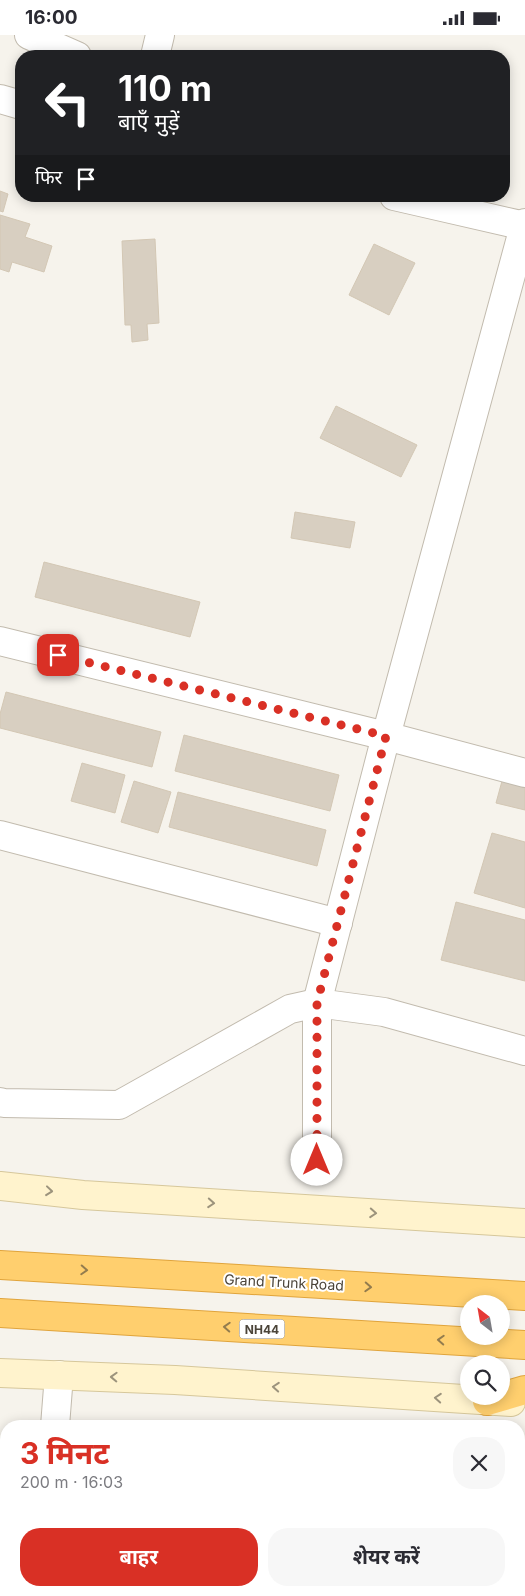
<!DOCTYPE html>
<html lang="hi">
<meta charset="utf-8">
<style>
:root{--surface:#fff;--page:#f7f7f7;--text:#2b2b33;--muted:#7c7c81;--accent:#d93025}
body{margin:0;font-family:Inter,"Noto Sans Devanagari",sans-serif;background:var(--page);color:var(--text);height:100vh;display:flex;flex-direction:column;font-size:19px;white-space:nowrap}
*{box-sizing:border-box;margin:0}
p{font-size:16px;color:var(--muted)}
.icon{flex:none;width:28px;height:28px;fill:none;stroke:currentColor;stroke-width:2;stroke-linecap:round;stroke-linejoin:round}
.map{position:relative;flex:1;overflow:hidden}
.side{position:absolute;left:0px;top:1385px;width:525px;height:176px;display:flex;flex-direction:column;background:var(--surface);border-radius:20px 20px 0 0;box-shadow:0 2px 12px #0003}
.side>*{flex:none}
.hud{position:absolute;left:15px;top:15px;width:495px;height:152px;border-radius:20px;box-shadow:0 2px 12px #0003;background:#202124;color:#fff;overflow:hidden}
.needle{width:32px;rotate:329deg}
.controls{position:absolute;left:460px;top:1260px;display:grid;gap:10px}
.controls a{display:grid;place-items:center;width:50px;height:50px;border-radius:50%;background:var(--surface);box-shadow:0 2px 12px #0003;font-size:25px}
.pin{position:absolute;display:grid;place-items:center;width:42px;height:42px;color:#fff;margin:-21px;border-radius:10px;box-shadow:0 2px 8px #0006}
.me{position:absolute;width:55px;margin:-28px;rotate:0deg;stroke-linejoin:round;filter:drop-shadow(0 0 4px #0008)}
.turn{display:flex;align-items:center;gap:18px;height:105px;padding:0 20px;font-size:22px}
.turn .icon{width:65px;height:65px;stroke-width:2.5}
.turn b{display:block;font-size:35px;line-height:42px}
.then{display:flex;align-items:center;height:48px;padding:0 20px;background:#0003;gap:10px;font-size:19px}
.round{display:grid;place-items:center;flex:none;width:52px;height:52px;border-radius:20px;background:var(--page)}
.headline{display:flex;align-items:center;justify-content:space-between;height:85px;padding:0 20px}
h1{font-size:30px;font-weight:700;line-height:38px;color:var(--accent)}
.primary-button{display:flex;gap:10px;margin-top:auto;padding:10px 20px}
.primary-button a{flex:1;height:58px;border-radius:20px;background:var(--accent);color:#fff;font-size:20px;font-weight:700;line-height:58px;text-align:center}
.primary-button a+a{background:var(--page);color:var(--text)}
.status{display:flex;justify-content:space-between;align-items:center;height:35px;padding:0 25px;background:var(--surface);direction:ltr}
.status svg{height:14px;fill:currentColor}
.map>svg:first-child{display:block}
</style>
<div class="status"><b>16:00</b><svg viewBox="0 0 49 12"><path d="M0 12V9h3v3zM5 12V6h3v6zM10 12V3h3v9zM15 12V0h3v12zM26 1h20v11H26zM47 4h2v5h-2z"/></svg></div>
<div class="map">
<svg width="525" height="1561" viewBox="0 0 525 1561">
<rect width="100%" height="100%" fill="#f6f3ec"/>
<!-- building -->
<g fill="#d8cfc1" stroke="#d3c7b4">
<path d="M0,156L8,159L3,177L0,176Z"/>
<path d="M0,180L30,189L25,202L52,211L44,237L12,227L9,237L0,234Z"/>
<path d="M155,204L159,288L147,289L148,305L132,307L131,290H125L122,206Z"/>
<path d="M374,209L415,228L389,280L349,260Z"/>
<path d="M336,371L417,410L401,442L320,403Z"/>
<path d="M295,477L355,487L350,513L291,503Z"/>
<path d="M44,527L200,567L190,602L35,562Z"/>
<path d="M6,657L161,697L152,732L0,693V679Z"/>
<path d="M184,700L339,740L330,776L175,736Z"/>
<path d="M82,728L125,740L115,778L71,766Z"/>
<path d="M134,746L171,757L158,798L121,787Z"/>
<path d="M502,746L525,752V775L496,768Z"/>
<path d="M178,757L326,795L317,831L169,792Z"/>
<path d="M492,798L525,807V873L474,858Z"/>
<path d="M456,867L525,885V946L441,925Z"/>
</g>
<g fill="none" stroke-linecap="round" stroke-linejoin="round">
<!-- street casing -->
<g stroke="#c2bbae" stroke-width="30">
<g id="street">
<path d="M29,0L77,21"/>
<path d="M155,21L160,0"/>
<path d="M0,64L21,70"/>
<path d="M394,161L525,191"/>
<path d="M0,606L386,701L525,738"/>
<path d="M0,800L338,888"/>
<path d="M0,1067L4,1068L119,1070L290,974L317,968L384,977L525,1016"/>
<path d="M317,1125V968L386,701L525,188"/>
<path d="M55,1391L59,1340"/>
</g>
</g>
<!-- secondary casing -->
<g stroke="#d6c79b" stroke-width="30">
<g id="secondary">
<path d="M0,1151L83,1160L525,1188"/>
<path d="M0,1338L175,1345L511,1367"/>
</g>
</g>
<!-- highway casing -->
<g stroke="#e0a43c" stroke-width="30">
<g id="highway">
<path d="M0,1230L525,1261"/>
<path d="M0,1278L525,1310"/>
<path d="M487,1366L525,1355"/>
</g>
</g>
<!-- street -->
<use href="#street" stroke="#fff" stroke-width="28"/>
<!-- secondary -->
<use href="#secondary" stroke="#fff3cd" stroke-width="28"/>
<!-- highway -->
<use href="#highway" stroke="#ffcf6e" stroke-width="28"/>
</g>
<!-- one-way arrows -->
<defs><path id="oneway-chevron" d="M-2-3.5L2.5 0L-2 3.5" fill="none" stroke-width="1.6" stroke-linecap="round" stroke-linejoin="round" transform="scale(1.25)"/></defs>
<g stroke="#9c937c">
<use href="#oneway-chevron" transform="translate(49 1156) rotate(6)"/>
<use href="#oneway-chevron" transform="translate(211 1168) rotate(4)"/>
<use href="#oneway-chevron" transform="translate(373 1178) rotate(4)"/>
<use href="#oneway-chevron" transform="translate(114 1342) rotate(-178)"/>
<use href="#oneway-chevron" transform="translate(276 1352) rotate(-176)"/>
<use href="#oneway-chevron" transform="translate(438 1363) rotate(-176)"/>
</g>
<g stroke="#937c4e">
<use href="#oneway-chevron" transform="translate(84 1235) rotate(3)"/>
<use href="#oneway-chevron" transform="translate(368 1252) rotate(3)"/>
<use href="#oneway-chevron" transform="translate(227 1292) rotate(-177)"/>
<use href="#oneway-chevron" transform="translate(441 1305) rotate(-177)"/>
</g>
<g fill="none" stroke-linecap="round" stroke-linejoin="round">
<!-- route -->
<path stroke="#d93025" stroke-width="9" stroke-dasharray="0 16.2" d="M58,620L386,701L317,968V1125"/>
</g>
<g text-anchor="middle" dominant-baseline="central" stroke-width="4" stroke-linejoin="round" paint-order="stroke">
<!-- shield labels -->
<rect fill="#fff" stroke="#817c74" stroke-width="1" x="239.5" y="1284.5" width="45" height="19" rx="4"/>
<g font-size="12" font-weight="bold" fill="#4b4439">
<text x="262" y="1294">NH44</text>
</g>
<!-- street labels -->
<g font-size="14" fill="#4b4439" stroke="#fff">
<text transform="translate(284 1247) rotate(3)">Grand Trunk Road</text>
</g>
</g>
</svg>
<div class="controls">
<a><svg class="needle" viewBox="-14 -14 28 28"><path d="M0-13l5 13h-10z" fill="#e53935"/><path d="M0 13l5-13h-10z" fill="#7c7c81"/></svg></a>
<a><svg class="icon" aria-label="search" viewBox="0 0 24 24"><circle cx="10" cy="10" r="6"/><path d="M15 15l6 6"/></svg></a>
</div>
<div class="pin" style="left:58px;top:620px;background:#d93025"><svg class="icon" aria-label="arrive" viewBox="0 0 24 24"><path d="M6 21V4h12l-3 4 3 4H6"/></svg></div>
<svg class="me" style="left:317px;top:1125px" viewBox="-20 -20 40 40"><circle r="19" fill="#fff"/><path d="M0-13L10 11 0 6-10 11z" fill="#d93025"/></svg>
<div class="hud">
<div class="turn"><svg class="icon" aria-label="left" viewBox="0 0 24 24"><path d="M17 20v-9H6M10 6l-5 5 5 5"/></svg><div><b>110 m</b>बाएँ मुड़ें</div></div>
<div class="then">फिर<svg class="icon" aria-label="arrive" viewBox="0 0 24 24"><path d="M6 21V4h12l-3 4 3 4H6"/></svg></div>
</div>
<section class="side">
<div class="headline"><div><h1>3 मिनट</h1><p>200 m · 16:03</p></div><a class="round"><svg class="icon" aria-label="close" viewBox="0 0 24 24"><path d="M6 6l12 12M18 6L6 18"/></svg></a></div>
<div class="primary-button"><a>बाहर</a><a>शेयर करें</a></div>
</section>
</div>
